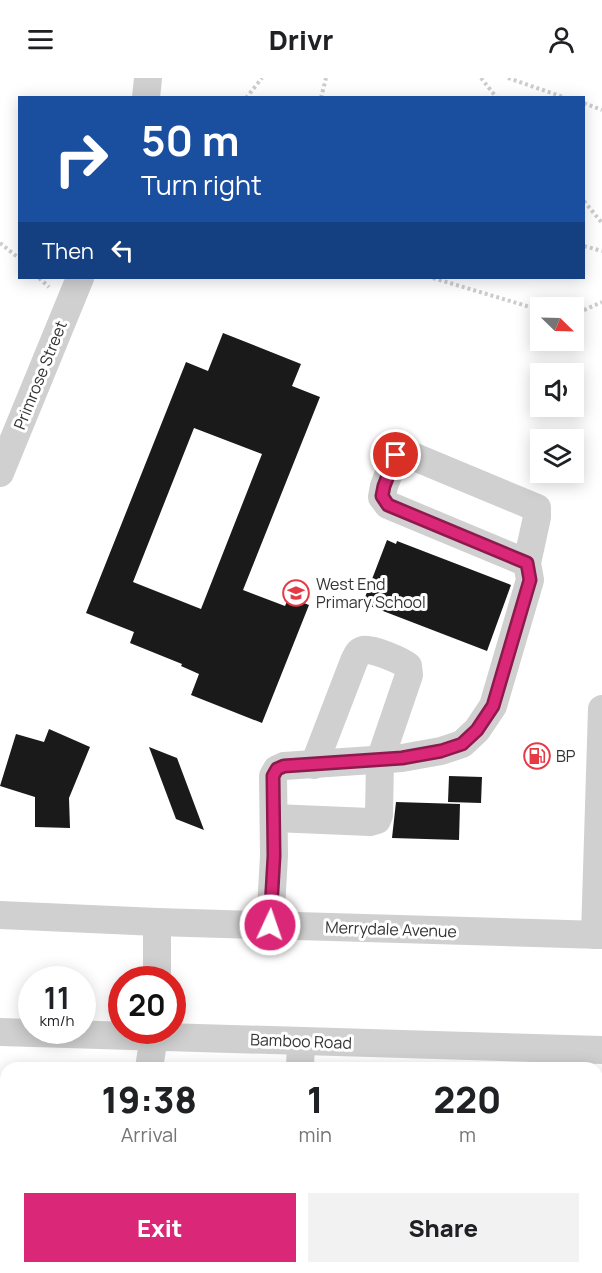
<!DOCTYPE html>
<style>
:root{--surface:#fff;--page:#f2f2f2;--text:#202124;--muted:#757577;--accent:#db2777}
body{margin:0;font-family:Manrope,sans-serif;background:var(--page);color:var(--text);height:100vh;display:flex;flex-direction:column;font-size:22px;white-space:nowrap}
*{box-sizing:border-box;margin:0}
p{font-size:20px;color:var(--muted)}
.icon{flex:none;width:33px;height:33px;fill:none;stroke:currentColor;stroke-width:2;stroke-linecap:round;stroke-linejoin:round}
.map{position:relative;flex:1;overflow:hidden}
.details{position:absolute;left:0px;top:984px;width:603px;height:212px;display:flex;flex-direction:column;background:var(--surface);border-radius:18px 18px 0 0;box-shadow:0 3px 15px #0003}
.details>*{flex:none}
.top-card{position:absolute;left:18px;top:18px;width:567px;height:183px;border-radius:0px;box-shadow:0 3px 15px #0003;background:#1a4fa0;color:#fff;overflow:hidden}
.needle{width:39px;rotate:113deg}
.controls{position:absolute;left:530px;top:219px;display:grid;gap:12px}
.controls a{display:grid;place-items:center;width:54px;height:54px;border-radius:0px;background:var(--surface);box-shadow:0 3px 15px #0003;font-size:30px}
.speed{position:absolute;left:18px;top:888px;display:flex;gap:12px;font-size:30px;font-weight:700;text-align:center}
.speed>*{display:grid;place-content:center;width:78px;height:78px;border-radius:50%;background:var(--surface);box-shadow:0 3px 15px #0003;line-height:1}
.speed small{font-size:15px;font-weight:400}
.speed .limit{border:9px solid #d22;background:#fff;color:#111}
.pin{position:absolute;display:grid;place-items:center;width:51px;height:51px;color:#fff;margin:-26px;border:3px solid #fff;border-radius:50%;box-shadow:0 2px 6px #0007}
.me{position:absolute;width:66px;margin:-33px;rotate:3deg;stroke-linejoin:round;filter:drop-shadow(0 0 4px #0008)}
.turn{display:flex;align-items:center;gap:21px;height:126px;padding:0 24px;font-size:27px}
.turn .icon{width:78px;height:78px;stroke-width:2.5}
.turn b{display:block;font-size:42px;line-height:51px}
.then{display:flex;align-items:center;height:57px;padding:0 24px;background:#0003;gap:12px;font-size:22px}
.eta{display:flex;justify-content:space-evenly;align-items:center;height:102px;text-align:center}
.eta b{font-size:36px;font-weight:800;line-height:42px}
.button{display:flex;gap:12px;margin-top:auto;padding:12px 24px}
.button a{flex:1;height:69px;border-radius:0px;background:var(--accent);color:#fff;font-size:24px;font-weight:800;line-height:69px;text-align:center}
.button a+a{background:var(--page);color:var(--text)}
header{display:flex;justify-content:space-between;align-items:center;height:78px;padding:0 24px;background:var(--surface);font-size:27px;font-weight:800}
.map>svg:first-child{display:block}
</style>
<header><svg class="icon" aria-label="menu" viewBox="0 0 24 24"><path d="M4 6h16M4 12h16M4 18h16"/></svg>Drivr<svg class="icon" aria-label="person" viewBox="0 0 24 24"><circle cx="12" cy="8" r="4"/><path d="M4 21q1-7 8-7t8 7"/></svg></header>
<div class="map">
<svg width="602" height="1195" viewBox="0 0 602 1195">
<rect width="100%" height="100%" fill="#fff"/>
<!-- building -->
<g fill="#1a1a1a" fill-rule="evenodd">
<path d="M223,255L301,286L292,308L320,319L243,512L285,528L289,519L309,527L262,645L191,617L199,596L181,588L182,586L130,565L134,554L86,535L186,284L208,293ZM194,350L262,376L201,531L133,504Z"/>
<path d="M387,462L396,466L397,463L511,507L487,573L370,528L372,525L364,522Z"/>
<path d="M49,651L90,669L69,720L70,750L35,749V719L0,708L16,656L44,664Z"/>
<path d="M149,669L177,680L204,752L176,741Z"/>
<path d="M449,698L482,699L481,725L448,724Z"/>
<path d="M396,724L460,726L459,762L392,760Z"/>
</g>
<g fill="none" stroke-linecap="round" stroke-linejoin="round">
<!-- path -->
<g stroke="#cdcdcd" stroke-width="4" stroke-dasharray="3 3" stroke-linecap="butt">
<path d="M481,0L497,20"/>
<path d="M508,0L566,20"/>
<path d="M246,20L262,0"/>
<path d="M321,20L326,0"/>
<path d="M584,25L602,32"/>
<path d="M584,123L602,145"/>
<path d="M0,165L20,181"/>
<path d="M584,168L602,173"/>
<path d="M39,200L49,209"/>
<path d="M433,200L540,232"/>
<path d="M573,237L602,224"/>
<path d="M162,1190L178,1195"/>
</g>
<!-- minor -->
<g stroke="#d0d0d0" stroke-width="28">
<path d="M146,20L148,0"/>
<path d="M0,395L80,200"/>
<path d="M274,740L370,744L377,742L379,737L380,682L409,597L408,588C402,583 370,569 363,572C358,573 356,579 354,583L314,687"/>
<path d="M0,837L157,844L602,857"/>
<path d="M270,847L274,778L273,698L277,691L284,688L402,680L441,673L462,666L477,652L493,628L530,502L527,485L537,439V430L405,375L396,377L384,408L382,419L388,427L527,485"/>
<path d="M595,857L602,631"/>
<path d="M157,902V844"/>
<path d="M0,954L602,972"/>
<path d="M149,990L155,952"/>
<path d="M300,990L301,963"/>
<path d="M270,1190L276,1195"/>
<path d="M91,1195L92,1190"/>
<path d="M418,1195L420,1190"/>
<path d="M578,1195L580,1190"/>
</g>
</g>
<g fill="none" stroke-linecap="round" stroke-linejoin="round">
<!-- route casing -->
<g stroke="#8e194d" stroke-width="15">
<path id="route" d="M270,847L274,778L273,698L277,691L284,688L402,680L441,673L462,666L477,652L493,628L530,502L527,485L388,427L382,418L384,408L396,377"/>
</g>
<!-- route -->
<use href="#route" stroke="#db2777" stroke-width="10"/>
</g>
<!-- icons -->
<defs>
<g id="school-ring" transform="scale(1.35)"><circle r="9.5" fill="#fff" stroke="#e63946" stroke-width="1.5"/><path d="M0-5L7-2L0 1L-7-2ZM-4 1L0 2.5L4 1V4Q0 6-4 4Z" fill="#e63946"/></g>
<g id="fuel-ring" transform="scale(1.35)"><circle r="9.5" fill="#fff" stroke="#e63946" stroke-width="1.5"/><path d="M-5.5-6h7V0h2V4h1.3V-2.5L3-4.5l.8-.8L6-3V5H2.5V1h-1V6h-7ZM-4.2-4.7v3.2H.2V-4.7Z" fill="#e63946"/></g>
</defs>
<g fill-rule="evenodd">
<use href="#school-ring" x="296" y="515"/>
<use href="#fuel-ring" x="537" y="678"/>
</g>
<g text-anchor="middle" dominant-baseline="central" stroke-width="6" stroke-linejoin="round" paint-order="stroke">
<!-- street labels -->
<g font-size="16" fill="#333" stroke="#fff">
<text transform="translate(40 297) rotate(-68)">Primrose Street</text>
<text transform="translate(391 851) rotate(2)">Merrydale Avenue</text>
<text transform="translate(301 963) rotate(2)">Bamboo Road</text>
</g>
<!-- poi labels -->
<g font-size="16" fill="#333" stroke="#fff" text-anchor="start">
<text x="316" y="506">West End<tspan x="316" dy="18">Primary School</tspan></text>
<text x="556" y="678">BP</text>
</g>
</g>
</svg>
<div class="controls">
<a><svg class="needle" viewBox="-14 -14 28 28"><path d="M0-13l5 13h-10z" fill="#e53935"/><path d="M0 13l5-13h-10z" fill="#757577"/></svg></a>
<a><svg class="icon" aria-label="sound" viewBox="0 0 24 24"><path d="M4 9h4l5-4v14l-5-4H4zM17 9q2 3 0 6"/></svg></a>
<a><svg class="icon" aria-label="layers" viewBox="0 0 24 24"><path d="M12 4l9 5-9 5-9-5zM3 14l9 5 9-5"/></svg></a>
</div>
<div class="speed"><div>11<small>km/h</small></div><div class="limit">20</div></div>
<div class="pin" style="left:396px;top:377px;background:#d93025"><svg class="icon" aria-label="arrive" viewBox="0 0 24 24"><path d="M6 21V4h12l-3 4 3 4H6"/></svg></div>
<svg class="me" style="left:270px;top:847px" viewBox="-20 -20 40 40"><circle r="17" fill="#db2777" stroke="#fff" stroke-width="3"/><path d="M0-11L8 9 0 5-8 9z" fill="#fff"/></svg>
<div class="top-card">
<div class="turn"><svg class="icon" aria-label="right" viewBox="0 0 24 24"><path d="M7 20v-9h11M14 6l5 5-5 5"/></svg><div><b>50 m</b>Turn right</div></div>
<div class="then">Then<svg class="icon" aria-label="left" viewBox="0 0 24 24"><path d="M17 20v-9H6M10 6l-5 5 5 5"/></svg></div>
</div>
<section class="details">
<div class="eta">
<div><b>19:38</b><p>Arrival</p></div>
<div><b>1</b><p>min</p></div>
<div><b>220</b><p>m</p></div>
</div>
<div class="button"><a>Exit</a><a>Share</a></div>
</section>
</div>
